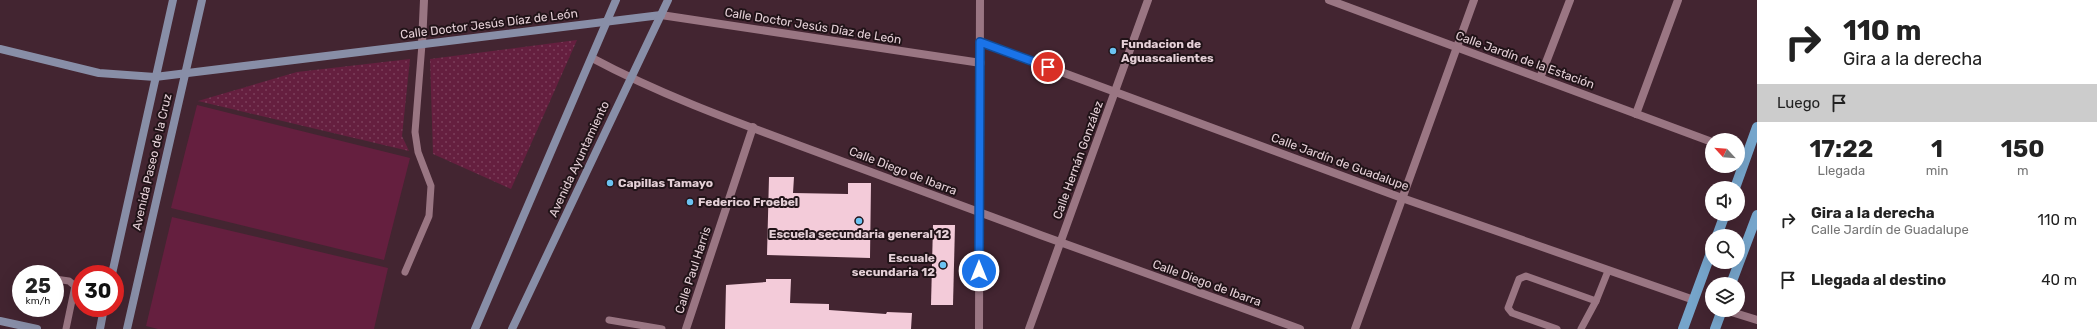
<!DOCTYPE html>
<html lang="es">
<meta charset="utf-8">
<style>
:root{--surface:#fff;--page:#f2f2f2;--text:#222;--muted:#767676}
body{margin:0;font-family:Rubik,sans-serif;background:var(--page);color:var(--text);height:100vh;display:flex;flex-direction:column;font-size:15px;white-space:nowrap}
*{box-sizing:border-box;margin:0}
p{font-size:13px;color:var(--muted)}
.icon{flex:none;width:22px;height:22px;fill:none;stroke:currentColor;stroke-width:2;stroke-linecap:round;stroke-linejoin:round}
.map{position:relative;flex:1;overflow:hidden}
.side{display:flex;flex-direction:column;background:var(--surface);width:340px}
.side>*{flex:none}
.hud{background:#fff;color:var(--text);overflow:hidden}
.needle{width:26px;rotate:296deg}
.controls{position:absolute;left:1705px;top:133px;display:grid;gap:8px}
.controls a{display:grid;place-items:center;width:40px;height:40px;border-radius:50%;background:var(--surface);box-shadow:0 4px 16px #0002;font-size:20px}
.speed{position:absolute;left:12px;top:265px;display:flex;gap:8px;font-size:20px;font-weight:700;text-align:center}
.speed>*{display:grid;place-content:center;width:52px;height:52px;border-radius:50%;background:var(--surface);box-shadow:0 4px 16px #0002;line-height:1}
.speed small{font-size:10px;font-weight:400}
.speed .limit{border:6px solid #d22;background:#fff;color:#111}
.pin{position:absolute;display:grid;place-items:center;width:34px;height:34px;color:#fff;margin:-17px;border:2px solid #fff;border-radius:50%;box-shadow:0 1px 4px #0007}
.me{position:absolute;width:44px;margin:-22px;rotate:0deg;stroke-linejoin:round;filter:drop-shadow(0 0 3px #0008)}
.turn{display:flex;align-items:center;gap:14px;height:84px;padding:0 20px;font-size:18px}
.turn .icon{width:52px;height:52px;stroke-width:2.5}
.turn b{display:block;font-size:28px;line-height:34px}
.then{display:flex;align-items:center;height:38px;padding:0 20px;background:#0003;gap:8px;font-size:15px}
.eta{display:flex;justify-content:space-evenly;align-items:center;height:68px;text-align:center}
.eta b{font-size:24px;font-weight:700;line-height:28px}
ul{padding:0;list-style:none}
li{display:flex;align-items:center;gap:12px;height:60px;padding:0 20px}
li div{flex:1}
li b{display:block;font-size:15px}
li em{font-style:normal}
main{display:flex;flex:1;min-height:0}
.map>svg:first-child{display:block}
</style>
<main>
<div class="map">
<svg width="1757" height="329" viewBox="0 0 1757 329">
<defs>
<pattern id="grass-dots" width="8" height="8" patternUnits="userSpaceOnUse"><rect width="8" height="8" fill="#651f3f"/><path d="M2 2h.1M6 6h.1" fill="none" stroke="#7b3e5a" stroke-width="1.8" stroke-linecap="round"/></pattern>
</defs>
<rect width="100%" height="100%" fill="#432531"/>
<!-- grass -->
<g fill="url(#grass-dots)">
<path d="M577,40L511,189L433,154L430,59Z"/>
<path d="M410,59L402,136L409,151L198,101L297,72Z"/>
</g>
<!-- garden -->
<g fill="#651f3f">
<path d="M197,105L410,158L384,260L171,208Z"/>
<path d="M172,217L388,268L374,329H158L146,326Z"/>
</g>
<!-- building -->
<g fill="#f3cbd9">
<path d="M769,177H794L793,193L848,194V183H871L870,258L767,255Z"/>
<path d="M933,225H955L953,305H931Z"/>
<path d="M766,279H791L790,303L829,304V310L886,314L887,312L912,313L911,329H725L726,285L766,282Z"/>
</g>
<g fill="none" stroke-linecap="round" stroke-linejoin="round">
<!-- lane -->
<g stroke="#9a7683" stroke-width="7">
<path d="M405,272L429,216L431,186L418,152L415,132L422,44"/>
<path d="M55,279L69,281L75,286L66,329"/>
<path d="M609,320L662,329"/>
<path d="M1557,329L1512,313L1508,308L1519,279L1526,276L1596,301"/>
<path d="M1581,329L1596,301L1608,271"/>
</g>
<!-- street -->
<g stroke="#9a7683" stroke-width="8">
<path d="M1329,0L1712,142"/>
<path d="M661,15L981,63"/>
<path d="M980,42L1402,198L1694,300"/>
<path d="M422,44L424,0"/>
<path d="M592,58C674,102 765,132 852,165C1001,221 1150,275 1300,329"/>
<path d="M1540,78L1570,0"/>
<path d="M1636,114L1678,0"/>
<path d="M1738,151L1747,155"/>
<path d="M1725,310L1757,320"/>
<path d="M686,329L753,127"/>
<path d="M979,329L980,0"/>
<path d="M1029,329L1148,0"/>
<path d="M1355,329L1474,0"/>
</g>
<!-- secondary -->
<g stroke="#888ea7" stroke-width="8">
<path d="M0,49L99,73L155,77L661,15"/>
<path d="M112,274L173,0"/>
<path d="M0,321L37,329"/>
<path d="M100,329L104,308"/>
<path d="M127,329L202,0"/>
<path d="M475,329L616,0"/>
<path d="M512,329L668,0"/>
</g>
<!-- primary -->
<g stroke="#76a5cb" stroke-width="10">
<path d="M1735,188L1757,127"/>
<path d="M1717,236L1725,214"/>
<path d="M1731,284L1757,215"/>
<path d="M1683,329L1712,250"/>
<path d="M1715,329L1722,310"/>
</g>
</g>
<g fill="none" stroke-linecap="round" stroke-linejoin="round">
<!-- route casing -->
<g stroke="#114b97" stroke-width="10">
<path id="route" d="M979,271L980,42L1048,67"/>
</g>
<!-- route -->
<use href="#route" stroke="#1a73e8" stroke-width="7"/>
</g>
<!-- markers -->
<g fill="#6bc3f2" stroke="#211318" stroke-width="1.5">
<circle cx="1113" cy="51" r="4"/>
<circle cx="610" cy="183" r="4"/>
<circle cx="690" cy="202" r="4"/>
<circle cx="859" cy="221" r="4"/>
<circle cx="943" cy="265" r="4"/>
</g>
<g text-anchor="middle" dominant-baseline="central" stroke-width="4" stroke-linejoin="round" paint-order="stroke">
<!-- street labels -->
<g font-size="12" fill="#e5d0d7" stroke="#211318">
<text transform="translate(489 24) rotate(-7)">Calle Doctor Jesús Díaz de León</text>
<text transform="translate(813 26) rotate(9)">Calle Doctor Jesús Díaz de León</text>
<text transform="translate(1525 60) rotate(20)">Calle Jardín de la Estación</text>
<text transform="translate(579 159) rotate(-65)">Avenida Ayuntamiento</text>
<text transform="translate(1078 160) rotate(-70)">Calle Hernán González</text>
<text transform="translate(152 162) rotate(-77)">Avenida Paseo de la Cruz</text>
<text transform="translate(1340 162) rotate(20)">Calle Jardín de Guadalupe</text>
<text transform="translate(903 171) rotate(21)">Calle Diego de Ibarra</text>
<text transform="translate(693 270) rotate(-72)">Calle Paul Harris</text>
<text transform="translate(1207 283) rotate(20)">Calle Diego de Ibarra</text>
</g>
<!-- poi labels -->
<g font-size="12" font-weight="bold" fill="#e5d0d7" stroke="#211318" text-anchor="start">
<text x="1121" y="44">Fundacion de<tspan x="1121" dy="14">Aguascalientes</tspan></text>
<text x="618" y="183">Capillas Tamayo</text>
<text x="698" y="202">Federico Froebel</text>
<text x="859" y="234" text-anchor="middle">Escuela secundaria general 12</text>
<text x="935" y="258" text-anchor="end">Escuale<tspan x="935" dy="14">secundaria 12</tspan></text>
</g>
</g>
</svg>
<div class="controls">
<a><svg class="needle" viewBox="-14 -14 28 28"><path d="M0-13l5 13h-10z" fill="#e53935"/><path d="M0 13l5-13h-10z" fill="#767676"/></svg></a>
<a><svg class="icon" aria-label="sound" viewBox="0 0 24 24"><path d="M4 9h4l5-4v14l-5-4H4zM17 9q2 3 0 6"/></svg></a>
<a><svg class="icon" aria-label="search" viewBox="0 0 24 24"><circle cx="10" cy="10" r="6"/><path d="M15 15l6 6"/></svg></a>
<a><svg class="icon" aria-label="layers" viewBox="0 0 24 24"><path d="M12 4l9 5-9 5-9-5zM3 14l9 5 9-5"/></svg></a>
</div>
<div class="speed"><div>25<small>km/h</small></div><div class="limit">30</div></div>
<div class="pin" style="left:1048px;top:67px;background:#d93025"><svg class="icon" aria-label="arrive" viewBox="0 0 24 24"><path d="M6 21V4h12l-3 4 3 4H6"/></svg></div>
<svg class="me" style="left:979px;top:271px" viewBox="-20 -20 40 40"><circle r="17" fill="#1a73e8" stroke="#fff" stroke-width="3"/><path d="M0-11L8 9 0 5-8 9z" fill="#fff"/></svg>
</div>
<section class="side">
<div class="hud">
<div class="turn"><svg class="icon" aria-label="right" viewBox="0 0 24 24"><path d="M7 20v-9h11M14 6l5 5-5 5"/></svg><div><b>110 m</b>Gira a la derecha</div></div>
<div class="then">Luego<svg class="icon" aria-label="arrive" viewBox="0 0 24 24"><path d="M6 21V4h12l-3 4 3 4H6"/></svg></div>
</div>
<div class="eta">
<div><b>17:22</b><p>Llegada</p></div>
<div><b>1</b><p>min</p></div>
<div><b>150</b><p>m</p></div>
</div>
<ul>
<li><svg class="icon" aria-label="right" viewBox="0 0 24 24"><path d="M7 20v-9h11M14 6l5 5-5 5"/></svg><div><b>Gira a la derecha</b><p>Calle Jardín de Guadalupe</p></div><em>110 m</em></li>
<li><svg class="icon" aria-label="arrive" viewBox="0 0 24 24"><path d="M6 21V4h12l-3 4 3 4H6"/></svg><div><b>Llegada al destino</b></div><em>40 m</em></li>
</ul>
</section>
</main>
